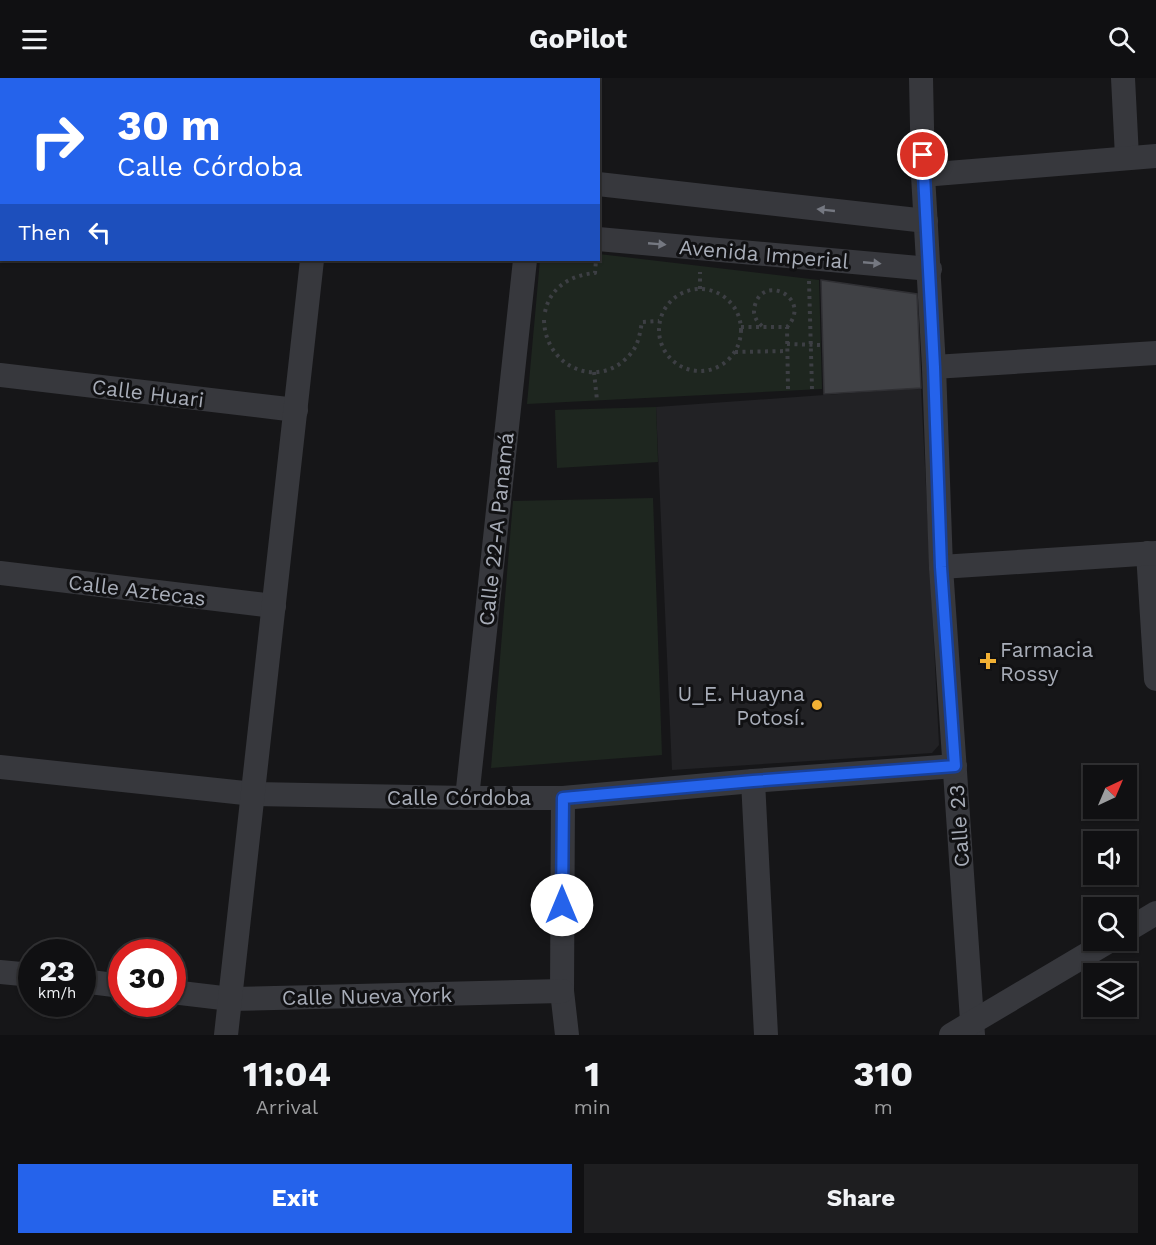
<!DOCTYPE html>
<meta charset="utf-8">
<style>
:root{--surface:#101012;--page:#1e1e20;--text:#f1f3f6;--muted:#9c9d9f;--line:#303032;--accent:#2563eb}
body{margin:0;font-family:"Work Sans",sans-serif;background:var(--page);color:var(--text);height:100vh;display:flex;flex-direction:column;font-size:22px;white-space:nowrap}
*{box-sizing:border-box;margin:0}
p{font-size:20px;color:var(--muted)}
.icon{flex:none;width:33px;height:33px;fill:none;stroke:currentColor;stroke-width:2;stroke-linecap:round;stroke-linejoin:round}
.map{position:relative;height:957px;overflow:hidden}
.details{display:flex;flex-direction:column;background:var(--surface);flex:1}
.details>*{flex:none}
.top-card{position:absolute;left:0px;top:0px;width:600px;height:183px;box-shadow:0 2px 4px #0004,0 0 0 2px var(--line);background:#2563eb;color:#fff;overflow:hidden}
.needle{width:39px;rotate:44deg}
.controls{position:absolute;left:1083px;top:687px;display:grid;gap:12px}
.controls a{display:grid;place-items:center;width:54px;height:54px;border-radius:0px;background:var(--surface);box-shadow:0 2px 4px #0004,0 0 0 2px var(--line);font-size:30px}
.speed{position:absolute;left:18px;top:861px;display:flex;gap:12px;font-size:30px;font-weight:700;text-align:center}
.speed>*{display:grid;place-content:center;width:78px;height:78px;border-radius:50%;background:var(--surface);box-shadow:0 2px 4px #0004,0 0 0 2px var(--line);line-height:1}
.speed small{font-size:15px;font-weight:400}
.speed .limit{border:9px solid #d22;background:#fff;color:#111}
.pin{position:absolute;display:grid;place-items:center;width:51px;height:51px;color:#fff;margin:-26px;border:3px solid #fff;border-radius:50%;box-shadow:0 2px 6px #0007}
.me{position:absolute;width:66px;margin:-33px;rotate:0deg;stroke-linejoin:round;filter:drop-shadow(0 0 4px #0008)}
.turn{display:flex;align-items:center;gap:21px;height:126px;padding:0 18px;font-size:27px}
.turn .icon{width:78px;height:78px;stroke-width:2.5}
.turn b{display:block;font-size:42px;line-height:51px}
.then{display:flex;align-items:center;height:57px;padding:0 18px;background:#0003;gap:12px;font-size:22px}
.eta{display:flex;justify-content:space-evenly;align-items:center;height:102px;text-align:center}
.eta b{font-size:36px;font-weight:700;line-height:42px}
.primary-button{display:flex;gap:12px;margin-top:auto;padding:12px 18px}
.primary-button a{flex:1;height:69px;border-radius:0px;background:var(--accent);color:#fff;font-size:24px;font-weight:700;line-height:69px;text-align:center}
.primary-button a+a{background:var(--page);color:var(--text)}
header{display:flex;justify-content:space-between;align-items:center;height:78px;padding:0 18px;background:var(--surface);font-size:27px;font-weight:700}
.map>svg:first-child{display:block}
</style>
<header><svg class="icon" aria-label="menu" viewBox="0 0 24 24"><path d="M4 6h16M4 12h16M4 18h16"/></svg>GoPilot<svg class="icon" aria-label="search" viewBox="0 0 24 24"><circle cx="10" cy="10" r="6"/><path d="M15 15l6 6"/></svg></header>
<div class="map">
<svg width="1156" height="957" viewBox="0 0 1156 957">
<rect width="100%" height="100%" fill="#161618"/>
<!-- built -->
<path fill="#222225" d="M921,310L939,667L932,675L672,692L656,329Z"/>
<!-- green -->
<g fill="#1e261f">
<path d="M599,176L819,202L822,311L527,326L540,182H598Z"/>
<path d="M656,329L658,384L557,390L555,332Z"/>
<path d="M653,420L662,677L491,690L513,423Z"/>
</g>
<!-- building -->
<path fill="#404145" stroke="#303034" stroke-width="1.5" d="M821,202L917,216L921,310L824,316Z"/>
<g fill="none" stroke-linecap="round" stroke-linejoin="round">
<!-- path -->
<g stroke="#3d3f44" stroke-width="4" stroke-dasharray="3 4.5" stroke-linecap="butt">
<path d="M809,203L812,311"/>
<path d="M700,211V194"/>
<circle cx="700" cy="252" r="41"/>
<path d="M545,234C550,209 571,197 595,195L596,182"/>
<path d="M544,242C545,290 601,314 632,274C639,265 640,254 642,244L659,243"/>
<path d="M762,248C756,243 752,236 755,227C764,195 813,221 787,249"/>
<path d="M741,249H787L788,311"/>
<path d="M787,266L821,267"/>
<path d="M735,274L787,273"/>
<path d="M594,294L597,322"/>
</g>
<!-- minor -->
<g stroke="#37383d" stroke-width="24">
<path d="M921,0L923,97L934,289L941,489L973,957"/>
<path d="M1123,0L1127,79"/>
<path d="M331,2V0"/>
<path d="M0,34H2"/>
<path d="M0,93H2"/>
<path d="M923,97L1156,78"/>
<path d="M598,106L926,143"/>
<path d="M598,161L930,191"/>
<path d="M934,289L1156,275"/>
<path d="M0,297L296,332"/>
<path d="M1148,475L1156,601"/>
<path d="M941,489L1156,475"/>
<path d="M0,495L274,528"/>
<path d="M0,689L254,716L467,720H563L753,703L955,688"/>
<path d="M753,703L766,957"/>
<path d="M467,720L525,182"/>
<path d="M563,720L562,913L567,957"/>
<path d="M1126,853L1156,835"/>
<path d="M0,894L32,897"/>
<path d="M82,903L122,908"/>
<path d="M172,914L231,921L562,913"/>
<path d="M226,957L312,182"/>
<path d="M951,957L1111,862"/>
</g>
</g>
<!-- one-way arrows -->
<defs><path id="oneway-solid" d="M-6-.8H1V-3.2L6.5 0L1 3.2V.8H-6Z" transform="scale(1.5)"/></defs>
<g fill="#757881">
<use href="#oneway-solid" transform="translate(826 132) rotate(-174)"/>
<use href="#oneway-solid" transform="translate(657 166) rotate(5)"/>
<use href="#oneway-solid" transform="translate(872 185) rotate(5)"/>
</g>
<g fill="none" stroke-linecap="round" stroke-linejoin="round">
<!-- route casing -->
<g stroke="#184099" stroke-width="15">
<path id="route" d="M562,827L563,720L753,703L955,688L941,489L934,289L923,77"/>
</g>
<!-- route -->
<use href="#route" stroke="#2563eb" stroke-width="10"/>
</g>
<!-- markers -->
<g fill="#f2b134" stroke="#111113" stroke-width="2">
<path d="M985 574h6v6h6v6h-6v6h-6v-6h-6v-6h6z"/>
<circle cx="817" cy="627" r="6"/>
</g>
<g text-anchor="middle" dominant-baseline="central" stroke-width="6" stroke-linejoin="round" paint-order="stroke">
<!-- street labels -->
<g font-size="21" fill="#a8adb8" stroke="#111113">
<text transform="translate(764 176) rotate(5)">Avenida Imperial</text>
<text transform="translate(148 315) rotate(7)">Calle Huari</text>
<text transform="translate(496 451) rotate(-84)">Calle 22-A Panamá</text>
<text transform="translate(137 512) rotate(7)">Calle Aztecas</text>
<text x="459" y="719">Calle Córdoba</text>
<text transform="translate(959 748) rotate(-94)">Calle 23</text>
<text transform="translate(367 918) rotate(-1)">Calle Nueva York</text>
</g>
<!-- poi labels -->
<g font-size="21" fill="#a8adb8" stroke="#111113" text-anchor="start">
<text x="1000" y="571">Farmacia<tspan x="1000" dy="24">Rossy</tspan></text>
<text x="805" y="615" text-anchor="end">U_E. Huayna<tspan x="805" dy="24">Potosí.</tspan></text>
</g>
</g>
</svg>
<div class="controls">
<a><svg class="needle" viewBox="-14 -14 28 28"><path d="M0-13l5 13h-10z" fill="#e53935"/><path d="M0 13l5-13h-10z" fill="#9c9d9f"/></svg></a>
<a><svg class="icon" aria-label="sound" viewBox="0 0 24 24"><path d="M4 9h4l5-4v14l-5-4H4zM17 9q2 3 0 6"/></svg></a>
<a><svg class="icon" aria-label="search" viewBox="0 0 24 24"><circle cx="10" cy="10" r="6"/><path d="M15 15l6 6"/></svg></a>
<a><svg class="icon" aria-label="layers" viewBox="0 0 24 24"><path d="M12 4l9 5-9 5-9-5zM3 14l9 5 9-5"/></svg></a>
</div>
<div class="speed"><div>23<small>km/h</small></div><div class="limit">30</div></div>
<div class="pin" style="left:923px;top:77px;background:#d93025"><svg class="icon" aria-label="arrive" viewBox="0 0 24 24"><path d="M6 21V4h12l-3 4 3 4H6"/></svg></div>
<svg class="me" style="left:562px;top:827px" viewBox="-20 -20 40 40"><circle r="19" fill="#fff"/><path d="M0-13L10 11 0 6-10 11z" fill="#2563eb"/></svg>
<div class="top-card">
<div class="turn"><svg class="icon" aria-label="right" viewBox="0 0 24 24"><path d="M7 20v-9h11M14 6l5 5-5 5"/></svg><div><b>30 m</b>Calle Córdoba</div></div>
<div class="then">Then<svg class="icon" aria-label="left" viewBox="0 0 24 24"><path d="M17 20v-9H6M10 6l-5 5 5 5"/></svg></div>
</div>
</div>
<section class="details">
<div class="eta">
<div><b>11:04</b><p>Arrival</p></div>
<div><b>1</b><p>min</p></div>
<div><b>310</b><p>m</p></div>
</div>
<div class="primary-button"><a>Exit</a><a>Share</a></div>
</section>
